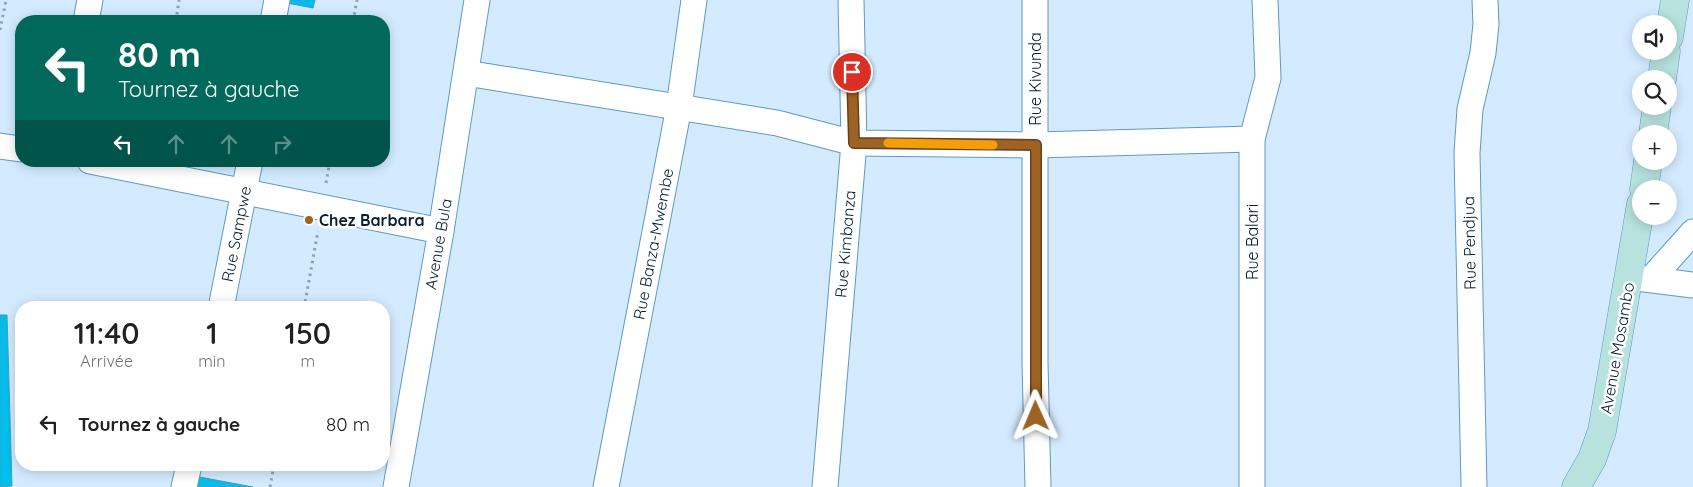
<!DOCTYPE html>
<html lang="fr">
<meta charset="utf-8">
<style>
:root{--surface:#fff;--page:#f2f2f2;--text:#202124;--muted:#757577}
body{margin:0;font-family:Quicksand,sans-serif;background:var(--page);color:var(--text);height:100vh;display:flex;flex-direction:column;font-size:19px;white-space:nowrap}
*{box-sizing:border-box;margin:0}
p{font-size:16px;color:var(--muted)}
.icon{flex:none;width:28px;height:28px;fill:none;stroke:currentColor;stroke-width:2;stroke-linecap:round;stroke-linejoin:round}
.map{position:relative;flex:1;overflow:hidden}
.details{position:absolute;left:15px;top:301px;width:375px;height:170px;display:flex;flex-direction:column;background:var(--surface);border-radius:20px;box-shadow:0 2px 12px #0003}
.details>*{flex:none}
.banner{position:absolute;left:15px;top:15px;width:375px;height:152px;border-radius:20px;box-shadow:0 2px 12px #0003;background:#00695c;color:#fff;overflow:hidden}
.buttons{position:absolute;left:1632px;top:15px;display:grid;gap:10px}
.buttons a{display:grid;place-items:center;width:45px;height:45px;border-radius:50%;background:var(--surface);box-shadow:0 2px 12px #0003;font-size:25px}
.pin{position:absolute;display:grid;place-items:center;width:42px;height:42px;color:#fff;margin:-21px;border:2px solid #fff;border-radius:50%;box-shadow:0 1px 5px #0007}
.me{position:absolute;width:55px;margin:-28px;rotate:359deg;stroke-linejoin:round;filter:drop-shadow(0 0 4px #0008)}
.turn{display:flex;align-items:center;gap:18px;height:105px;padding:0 20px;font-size:22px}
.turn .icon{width:65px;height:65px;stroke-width:2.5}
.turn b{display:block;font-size:35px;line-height:42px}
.lanes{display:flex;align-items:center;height:48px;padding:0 20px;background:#0003;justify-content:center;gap:25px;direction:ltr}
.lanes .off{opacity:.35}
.eta{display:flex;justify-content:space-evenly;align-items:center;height:85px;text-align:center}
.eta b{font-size:30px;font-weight:600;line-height:35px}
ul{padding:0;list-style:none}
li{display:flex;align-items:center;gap:15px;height:75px;padding:0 20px}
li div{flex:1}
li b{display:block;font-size:19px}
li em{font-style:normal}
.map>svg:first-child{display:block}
</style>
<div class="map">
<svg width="1693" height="487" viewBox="0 0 1693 487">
<rect width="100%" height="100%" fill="#d4ebff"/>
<!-- building -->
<g fill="#00bfee" stroke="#479cba">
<path d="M288,0H315L313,8L287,3Z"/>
<path d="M0,315H7L12,486L0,487Z"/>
<path d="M189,475L253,487H187Z"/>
</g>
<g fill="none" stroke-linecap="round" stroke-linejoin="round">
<!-- street casing -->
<g stroke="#5e98c7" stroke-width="27">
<g id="street">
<path d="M1035,0V362L1038,487"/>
<path d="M86,21L90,0"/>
<path d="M273,21L277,0"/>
<path d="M466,73L777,123L854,143L1036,145L1252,139"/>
<path d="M0,146L21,149"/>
<path d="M90,161L441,231"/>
<path d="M1629,277L1693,285"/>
<path d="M1651,279L1693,232"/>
<path d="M221,308L250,161"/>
<path d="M184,487L189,465"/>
<path d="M396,487L441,231L477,0"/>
<path d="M606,487L679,107L694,0"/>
<path d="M825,487L854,143L851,0"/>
<path d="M1252,487V139L1268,78L1265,0"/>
<path d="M1474,487L1467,153L1470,109L1483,53L1486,24L1485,0"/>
</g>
</g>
<!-- secondary casing -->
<g stroke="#5e98c7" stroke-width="29">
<g id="secondary">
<path d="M1669,37L1675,0"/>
<path d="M1662,79L1666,51"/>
<path d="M1653,134L1657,106"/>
<path d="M1644,189L1648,161"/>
<path d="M1576,487L1592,459L1602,431L1641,204"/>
</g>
</g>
<!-- path -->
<g stroke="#8ca3b6" stroke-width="3" stroke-dasharray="2.5 4" stroke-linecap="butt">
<path d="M176,21L179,0"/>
<path d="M353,21L357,0"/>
<path d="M0,30L6,0"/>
<path d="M326,183L330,161"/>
<path d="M304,308L318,231"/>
<path d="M270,487L274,465"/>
</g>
<!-- street -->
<use href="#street" stroke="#fff" stroke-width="25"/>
<!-- secondary -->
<use href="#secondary" stroke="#b7e2de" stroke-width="28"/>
</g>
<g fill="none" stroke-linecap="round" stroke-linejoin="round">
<!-- route casing -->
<g stroke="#674017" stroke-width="12">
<path id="route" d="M852,72L854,143L1036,145V416"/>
</g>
<!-- route -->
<use href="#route" stroke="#9e6323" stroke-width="9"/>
<!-- slow -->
<path stroke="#f59e0b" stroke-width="9" d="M888,143L993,145"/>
</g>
<!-- markers -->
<circle fill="#9e6323" stroke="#fff" stroke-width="2" cx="309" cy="220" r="5"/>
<g text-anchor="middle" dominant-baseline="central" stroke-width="5" stroke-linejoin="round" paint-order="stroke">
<!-- street labels -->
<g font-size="16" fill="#071f31" stroke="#fff">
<text transform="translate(1035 79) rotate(-90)">Rue Kivunda</text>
<text transform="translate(236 234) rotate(-79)">Rue Sampwe</text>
<text transform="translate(1252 242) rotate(-90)">Rue Balari</text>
<text transform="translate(1469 243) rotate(-91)">Rue Pendjua</text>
<text transform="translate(438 244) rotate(-80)">Avenue Bula</text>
<text transform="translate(653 244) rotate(-79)">Rue Banza-Mwembe</text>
<text transform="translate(845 244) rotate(-85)">Rue Kimbanza</text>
<text transform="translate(1617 348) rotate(-80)">Avenue Mosambo</text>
</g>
<!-- poi labels -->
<g font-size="16" font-weight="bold" fill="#071f31" stroke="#fff" text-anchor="start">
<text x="319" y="220">Chez Barbara</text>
</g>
</g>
</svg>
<div class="buttons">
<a><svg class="icon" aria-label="sound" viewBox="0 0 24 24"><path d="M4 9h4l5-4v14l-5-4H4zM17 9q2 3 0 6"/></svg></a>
<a><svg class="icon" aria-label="search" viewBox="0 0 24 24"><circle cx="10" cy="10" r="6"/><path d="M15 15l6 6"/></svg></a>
<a>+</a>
<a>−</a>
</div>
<div class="pin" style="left:852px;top:72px;background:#d93025"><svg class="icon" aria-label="arrive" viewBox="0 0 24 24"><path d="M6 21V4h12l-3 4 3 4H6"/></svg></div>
<svg class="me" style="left:1036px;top:416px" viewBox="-20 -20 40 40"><path d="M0-17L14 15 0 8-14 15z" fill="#9e6323" stroke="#fff" stroke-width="4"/></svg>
<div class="banner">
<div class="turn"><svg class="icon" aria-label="left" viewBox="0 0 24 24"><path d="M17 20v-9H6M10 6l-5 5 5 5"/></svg><div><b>80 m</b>Tournez à gauche</div></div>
<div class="lanes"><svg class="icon" aria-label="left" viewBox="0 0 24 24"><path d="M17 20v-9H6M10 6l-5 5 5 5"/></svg><svg class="icon off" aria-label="ahead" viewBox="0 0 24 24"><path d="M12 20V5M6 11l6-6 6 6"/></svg><svg class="icon off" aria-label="ahead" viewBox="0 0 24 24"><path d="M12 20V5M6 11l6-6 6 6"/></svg><svg class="icon off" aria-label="right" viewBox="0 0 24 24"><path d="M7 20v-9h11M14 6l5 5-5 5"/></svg></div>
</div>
<section class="details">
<div class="eta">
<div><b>11:40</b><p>Arrivée</p></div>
<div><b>1</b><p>min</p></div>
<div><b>150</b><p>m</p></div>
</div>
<ul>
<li><svg class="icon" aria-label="left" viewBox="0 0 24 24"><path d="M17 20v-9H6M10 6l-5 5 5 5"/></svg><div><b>Tournez à gauche</b></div><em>80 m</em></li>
</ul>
</section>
</div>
